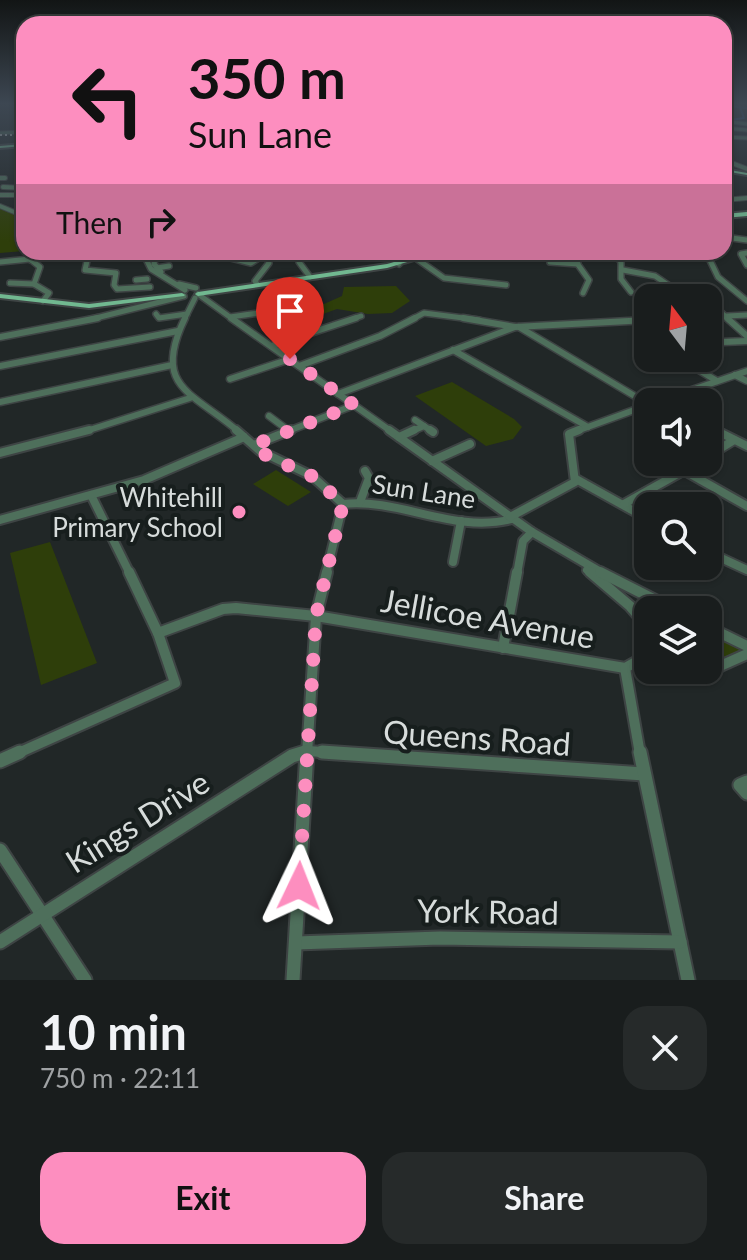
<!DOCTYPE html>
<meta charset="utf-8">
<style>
:root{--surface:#191d1d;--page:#262a2a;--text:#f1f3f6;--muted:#9fa2a4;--line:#373b3b;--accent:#fd8ebf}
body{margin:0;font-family:Lato,sans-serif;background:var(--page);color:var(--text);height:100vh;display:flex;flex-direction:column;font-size:30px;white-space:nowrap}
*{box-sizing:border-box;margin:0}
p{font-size:26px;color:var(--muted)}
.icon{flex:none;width:44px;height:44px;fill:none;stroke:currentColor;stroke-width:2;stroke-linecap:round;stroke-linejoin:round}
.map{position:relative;height:980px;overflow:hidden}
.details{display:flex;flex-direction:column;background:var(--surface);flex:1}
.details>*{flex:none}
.top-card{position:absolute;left:16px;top:16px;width:716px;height:244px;border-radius:24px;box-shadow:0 2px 6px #0004,0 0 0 2px var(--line);background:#fd8ebf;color:#111;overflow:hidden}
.needle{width:52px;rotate:344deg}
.tools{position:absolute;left:634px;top:284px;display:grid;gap:16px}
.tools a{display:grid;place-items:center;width:88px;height:88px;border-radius:16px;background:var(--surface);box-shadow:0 2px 6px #0004,0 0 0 2px var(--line);font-size:40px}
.pin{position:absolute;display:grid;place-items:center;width:68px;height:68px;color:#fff;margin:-82px -34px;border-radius:50% 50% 50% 0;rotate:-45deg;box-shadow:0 0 8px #0007}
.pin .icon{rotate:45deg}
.me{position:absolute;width:88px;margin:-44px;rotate:2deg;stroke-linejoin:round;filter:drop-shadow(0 0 6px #0008)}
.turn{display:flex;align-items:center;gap:28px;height:168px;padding:0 40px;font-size:36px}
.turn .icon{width:104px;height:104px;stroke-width:2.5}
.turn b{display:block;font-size:56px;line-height:68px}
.then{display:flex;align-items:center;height:76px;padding:0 40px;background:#0003;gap:16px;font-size:30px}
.round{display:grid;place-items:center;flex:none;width:84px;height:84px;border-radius:24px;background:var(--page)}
.head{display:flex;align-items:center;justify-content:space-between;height:136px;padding:0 40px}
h1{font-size:48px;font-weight:700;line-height:60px}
.action{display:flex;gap:16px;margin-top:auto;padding:16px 40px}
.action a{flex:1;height:92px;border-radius:24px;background:var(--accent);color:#111;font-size:32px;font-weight:700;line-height:92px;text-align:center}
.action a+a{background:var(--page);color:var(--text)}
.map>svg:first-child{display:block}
</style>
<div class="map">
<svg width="747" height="980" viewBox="0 0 747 980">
<rect width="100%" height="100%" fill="#212727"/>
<!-- green -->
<g fill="#2e3e0a">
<path d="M0,206L24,218V251L0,253Z"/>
<path d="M396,286L410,301L392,313L368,314L337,309L301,322L291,306L324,304L342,296L344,287Z"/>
<path d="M452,382L514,419L522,427L513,439L486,446L415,396Z"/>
<path d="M276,470L311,492L288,506L253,484Z"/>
<path d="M50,542L97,663L41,685L10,553Z"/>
<path d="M708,631L744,650V652H739L708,666Z"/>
</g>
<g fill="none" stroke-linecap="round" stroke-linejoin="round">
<!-- stream -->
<g stroke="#24518c" stroke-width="2">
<path d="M724,106L747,108"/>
<path d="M730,120L744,118L740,107"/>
</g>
<!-- minor-far6 casing -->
<g stroke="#3e4444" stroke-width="5">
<g id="minor-far6">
<path d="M17,105H24"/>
<path d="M724,121L747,124"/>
<path d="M724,128L747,130"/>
<path d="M0,133L24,132"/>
<path d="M724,137L747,138"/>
</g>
</g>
<!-- minor-far5 casing -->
<g stroke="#3e4444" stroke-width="6">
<g id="minor-far5">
<path d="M724,160L747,169"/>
<path d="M0,178H5"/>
<path d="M3,187L24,188"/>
<path d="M0,195H24"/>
<path d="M724,200L747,198"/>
<path d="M0,206L24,216"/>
<path d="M21,231L24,229"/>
</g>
</g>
<!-- minor-far4 casing -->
<g stroke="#3e4444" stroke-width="8">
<g id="minor-far4">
<path d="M24,229L21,231L24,232"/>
<path d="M724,237L747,240"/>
<path d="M89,252L85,270L116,273L114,285L117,289L150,287"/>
<path d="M150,252L147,261L151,269L185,290"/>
<path d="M156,252L154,264L161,272"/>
<path d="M300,252L299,262L310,277"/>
<path d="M383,252L399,264"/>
<path d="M569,252L589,280L583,293"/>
<path d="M614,252L621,262V279L631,292"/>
<path d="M706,252L718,277L747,301"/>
<path d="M747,253L741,254L747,265"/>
<path d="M507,255L508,252"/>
<path d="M231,258L251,263L268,252"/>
<path d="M30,259L40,267L34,284L49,293L43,301"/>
<path d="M417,259L444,278L506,285"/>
<path d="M31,260L74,252"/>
<path d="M0,262L30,259"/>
<path d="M550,262L578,264"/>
<path d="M157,268L169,266"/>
<path d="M623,270L655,276L674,289L702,298"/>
<path d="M136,280L147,279"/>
<path d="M10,283L34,284"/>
<path d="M179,284L196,288"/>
<path d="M257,284L255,281L269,263L267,257"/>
<path d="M198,294L234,320"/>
<path d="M708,300L729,320"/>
<path d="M264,310L278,320"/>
<path d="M156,314L159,318L187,314"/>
<path d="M230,317L266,312"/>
<path d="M708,317L747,315"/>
<path d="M88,320L184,296"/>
<path d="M184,320L195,298"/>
<path d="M350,320L361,316"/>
<path d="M411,320L424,313L479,320"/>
</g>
</g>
<!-- minor-far3 casing -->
<g stroke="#3e4444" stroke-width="9">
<g id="minor-far3">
<path d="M185,318C151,388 193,392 239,432"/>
<path d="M231,318L392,432"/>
<path d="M275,318L280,321"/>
<path d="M463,318L515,327L648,320"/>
<path d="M727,318L747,336"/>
<path d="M636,320L648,334"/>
<path d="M519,327L648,404"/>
<path d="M0,337L98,318"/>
<path d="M723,342L747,341"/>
<path d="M271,346L356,318"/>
<path d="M453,350L588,427"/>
<path d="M679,358L717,381"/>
<path d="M0,366L178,331"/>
<path d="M299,366L380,336L415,318"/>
<path d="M735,375L747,381"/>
<path d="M230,379L290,359"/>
<path d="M338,394L515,327"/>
<path d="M0,402L172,365"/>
<path d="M657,402L747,371"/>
<path d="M269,416L289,431"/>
<path d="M415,420L433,432"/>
<path d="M708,427L719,432"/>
<path d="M83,432L190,398"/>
<path d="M286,432L354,405"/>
<path d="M410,432L424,426"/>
<path d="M574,432L648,405"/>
</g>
</g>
<!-- minor-far2 casing -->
<g stroke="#3e4444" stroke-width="12">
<g id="minor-far2">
<path d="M236,430L260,451L312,476L343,504C401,498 454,534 512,519"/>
<path d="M389,430L532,532L604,574"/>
<path d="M430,430L433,432"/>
<path d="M715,430L747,446"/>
<path d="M399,437L414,430"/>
<path d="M254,445L291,430"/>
<path d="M0,453L89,430"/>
<path d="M708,456L734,440"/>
<path d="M432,461L470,444"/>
<path d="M685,471L747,506"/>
<path d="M576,479L648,519"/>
<path d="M91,495L130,574"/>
<path d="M360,502L369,478L365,471"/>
<path d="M624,504L699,462"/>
<path d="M510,517L575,482L569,434L579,430"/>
<path d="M0,520L144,480L244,437"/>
<path d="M708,552L747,570"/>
<path d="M453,562L461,521"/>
<path d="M587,570L592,574"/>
<path d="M326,574L343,504"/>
<path d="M517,574L523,541L532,532"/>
</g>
</g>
<!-- minor-far1 casing -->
<g stroke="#3e4444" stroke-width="14">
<g id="minor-far1">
<path d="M590,572L630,606L648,627"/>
<path d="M600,572L675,610"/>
<path d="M708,627L747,646"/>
<path d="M158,633L223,609L236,608L316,616L625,668L648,655"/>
<path d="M503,648L517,572"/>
<path d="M625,668L640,754"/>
<path d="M687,670L709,671L747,654"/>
<path d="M16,754L175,683L158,633L129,572"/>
<path d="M299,754L308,751L351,754"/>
<path d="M307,754L316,616L327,572"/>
</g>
</g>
<!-- minor casing -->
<g stroke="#3e4444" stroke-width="17">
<g id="minor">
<path d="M322,752L644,774"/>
<path d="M640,752L688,980"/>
<path d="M0,761L20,752"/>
<path d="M747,782L740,785L747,793"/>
<path d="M0,850L85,980"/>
<path d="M0,942L292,756L305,752"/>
<path d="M296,943L440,938L680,942"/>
<path d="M293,980L307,752"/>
</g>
</g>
<!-- major casing -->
<g stroke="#3e4444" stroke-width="4">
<g id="major">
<path d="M24,144V146L0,148V146Z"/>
<path d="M724,169L747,173V175L724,171Z"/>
<path d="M747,212V216L724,218V214Z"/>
<path d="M431,252H441L387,268L198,296L195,294L198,292L387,264Z"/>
<path d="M182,293L185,295L184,296L89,308L0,298V294L89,304Z"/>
</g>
</g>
<!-- minor-far6 -->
<use href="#minor-far6" stroke="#4e6f5b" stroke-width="3"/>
<!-- minor-far5 -->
<use href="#minor-far5" stroke="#4e6f5b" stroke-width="4"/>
<!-- minor-far4 -->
<use href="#minor-far4" stroke="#4e6f5b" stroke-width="5"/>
<!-- minor-far3 -->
<use href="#minor-far3" stroke="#4e6f5b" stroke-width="6"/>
<!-- minor-far2 -->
<use href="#minor-far2" stroke="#4e6f5b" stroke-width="8"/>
<!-- minor-far1 -->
<use href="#minor-far1" stroke="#4e6f5b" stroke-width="10"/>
<!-- minor -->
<use href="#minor" stroke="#4e6f5b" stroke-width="13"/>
<!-- major -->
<use href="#major" fill="#71b890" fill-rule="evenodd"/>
<!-- rail -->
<path stroke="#c4cac9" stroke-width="2" stroke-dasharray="2 3" stroke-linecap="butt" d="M0,135H24"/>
</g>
<!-- sky -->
<linearGradient id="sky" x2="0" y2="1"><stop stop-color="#121515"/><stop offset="0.43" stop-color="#3d4752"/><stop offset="1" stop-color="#3d4752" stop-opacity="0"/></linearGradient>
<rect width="747" height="241" fill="url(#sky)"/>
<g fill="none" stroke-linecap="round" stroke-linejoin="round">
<!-- route -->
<path stroke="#fd8ebf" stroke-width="14" stroke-dasharray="0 25.2" d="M290,359L354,405L254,445L267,456L312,476L343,504L316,616L299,886"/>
</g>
<!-- markers -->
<circle fill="#fd8ebf" stroke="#171e1d" stroke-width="3" cx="239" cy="512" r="8"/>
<g text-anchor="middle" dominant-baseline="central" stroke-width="8" stroke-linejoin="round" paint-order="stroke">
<!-- street labels -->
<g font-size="26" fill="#d7dcdb" stroke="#171e1d">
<text transform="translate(424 491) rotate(9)">Sun Lane</text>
</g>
<!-- poi labels -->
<g font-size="26" fill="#d7dcdb" stroke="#171e1d" text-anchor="end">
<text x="223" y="497">Whitehill<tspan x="223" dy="30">Primary School</tspan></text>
</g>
<!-- near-street labels -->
<g font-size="32" fill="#d7dcdb" stroke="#171e1d">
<text transform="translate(488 618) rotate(10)">Jellicoe Avenue</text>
<text transform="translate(477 737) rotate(4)">Queens Road</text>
<text transform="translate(137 821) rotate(-32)">Kings Drive</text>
<text transform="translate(488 911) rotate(1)">York Road</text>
</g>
</g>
</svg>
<div class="tools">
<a><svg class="needle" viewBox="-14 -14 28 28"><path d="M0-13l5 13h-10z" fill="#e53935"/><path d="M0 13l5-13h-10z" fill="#9fa2a4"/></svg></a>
<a><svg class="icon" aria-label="sound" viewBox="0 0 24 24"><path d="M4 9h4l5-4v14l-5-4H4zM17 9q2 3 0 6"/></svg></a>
<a><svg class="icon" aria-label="search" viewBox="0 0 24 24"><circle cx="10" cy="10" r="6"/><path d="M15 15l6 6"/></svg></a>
<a><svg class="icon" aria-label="layers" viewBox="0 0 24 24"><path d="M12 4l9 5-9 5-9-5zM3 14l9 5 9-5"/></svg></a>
</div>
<div class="pin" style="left:290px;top:359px;background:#d93025"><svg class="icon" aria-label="arrive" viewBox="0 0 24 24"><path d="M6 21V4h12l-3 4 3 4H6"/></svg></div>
<svg class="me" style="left:299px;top:886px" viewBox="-20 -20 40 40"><path d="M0-17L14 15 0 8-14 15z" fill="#fd8ebf" stroke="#fff" stroke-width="4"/></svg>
<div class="top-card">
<div class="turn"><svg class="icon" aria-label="left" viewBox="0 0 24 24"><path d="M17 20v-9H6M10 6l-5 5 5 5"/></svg><div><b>350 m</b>Sun Lane</div></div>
<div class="then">Then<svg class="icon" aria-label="right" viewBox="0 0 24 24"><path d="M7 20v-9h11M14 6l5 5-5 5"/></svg></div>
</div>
</div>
<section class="details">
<div class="head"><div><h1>10 min</h1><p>750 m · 22:11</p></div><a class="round"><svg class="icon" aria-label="close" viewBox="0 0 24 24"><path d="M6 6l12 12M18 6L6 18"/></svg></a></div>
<div class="action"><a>Exit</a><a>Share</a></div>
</section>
